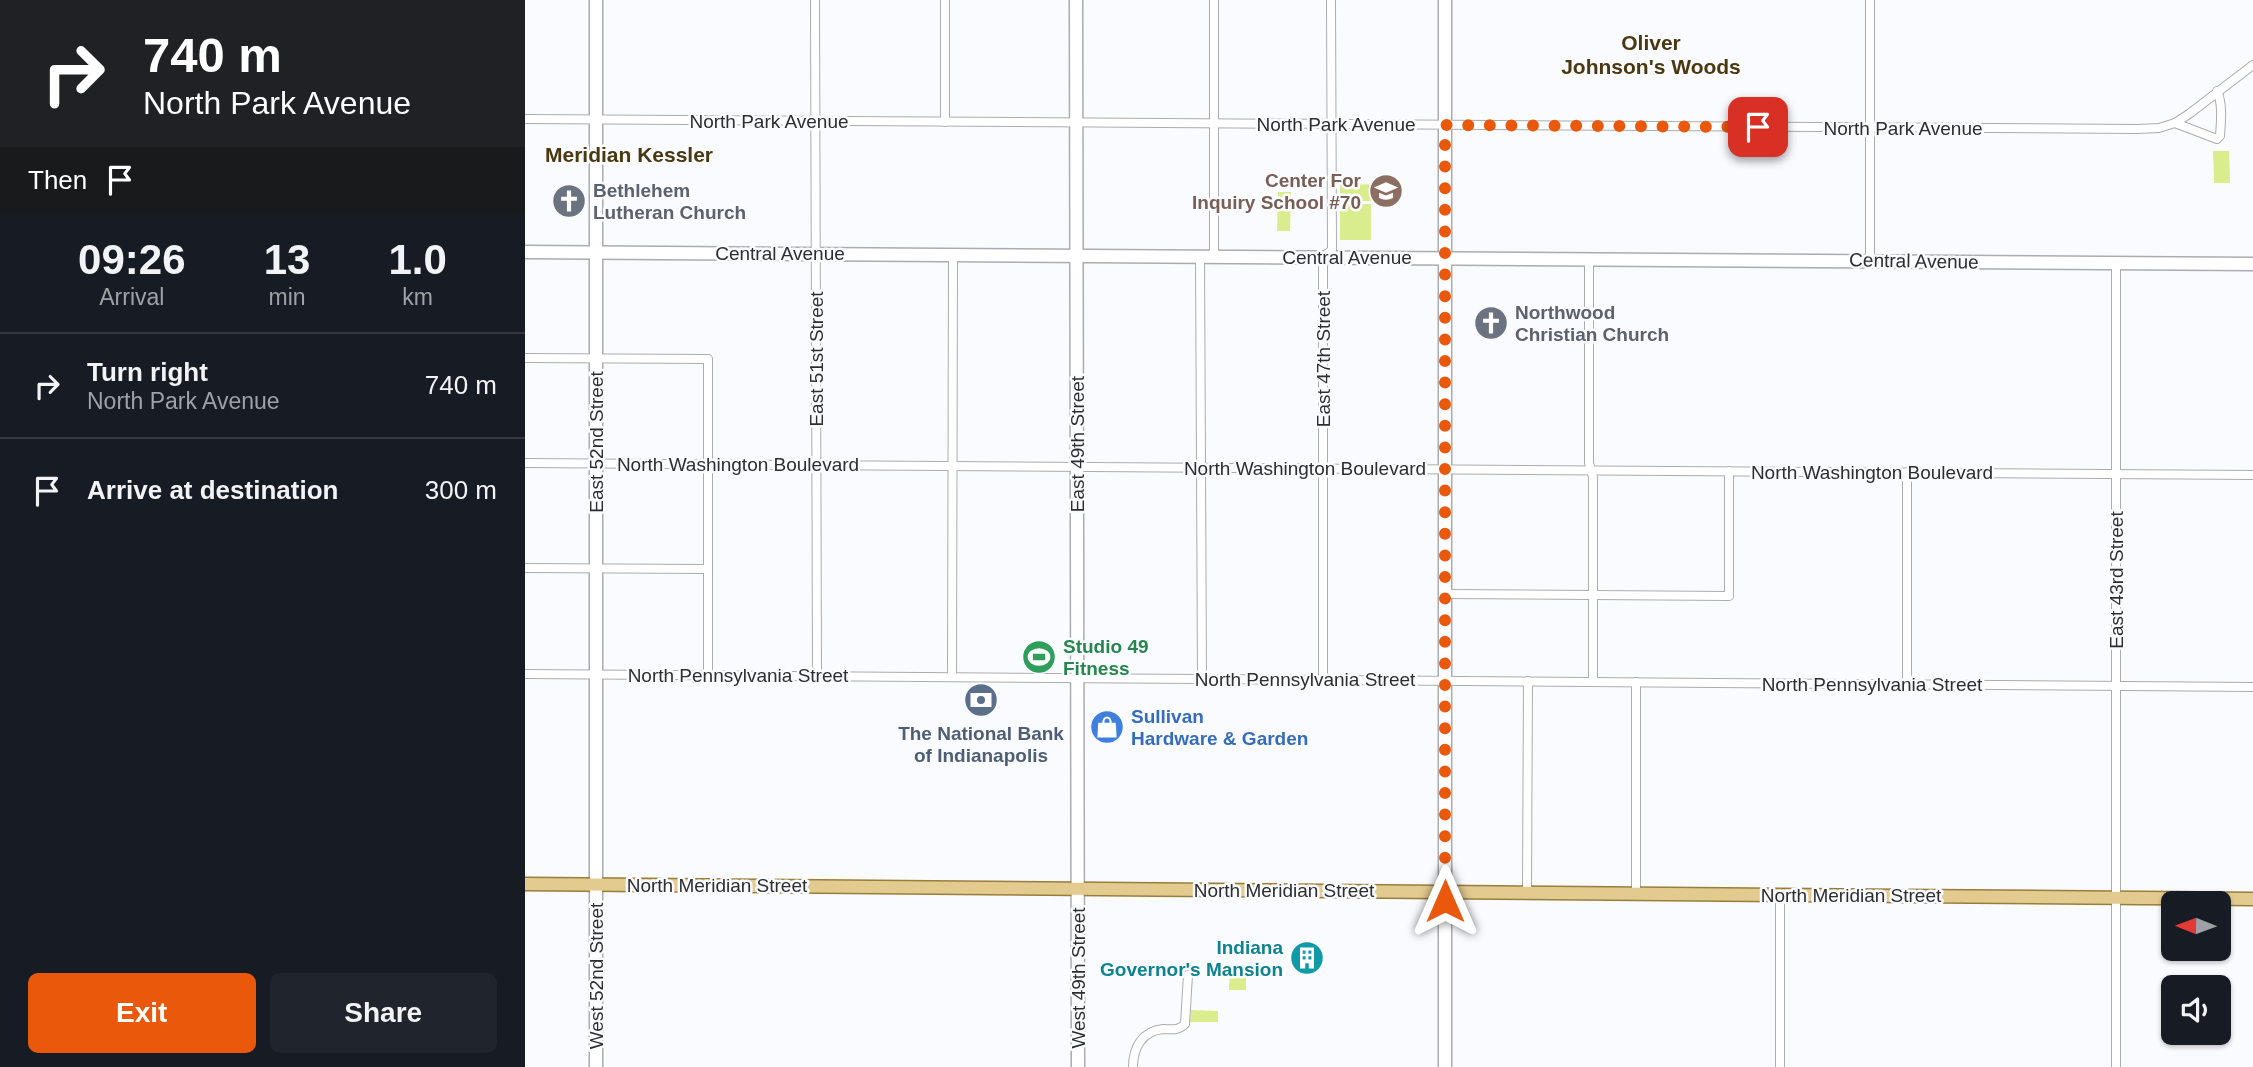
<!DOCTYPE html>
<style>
:root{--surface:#171b24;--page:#20242c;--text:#f1f3f6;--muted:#9ea1a6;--line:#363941;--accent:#ea580c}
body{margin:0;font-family:Helvetica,sans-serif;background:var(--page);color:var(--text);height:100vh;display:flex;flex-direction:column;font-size:26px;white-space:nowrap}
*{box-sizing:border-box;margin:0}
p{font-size:23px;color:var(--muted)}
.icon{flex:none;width:38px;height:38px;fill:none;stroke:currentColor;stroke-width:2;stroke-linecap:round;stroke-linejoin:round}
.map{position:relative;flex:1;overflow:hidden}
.drawer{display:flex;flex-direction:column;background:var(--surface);width:525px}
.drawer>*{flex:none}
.hud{background:#202124;color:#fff;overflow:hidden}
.needle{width:46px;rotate:271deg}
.fabs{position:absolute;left:1636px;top:891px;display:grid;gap:14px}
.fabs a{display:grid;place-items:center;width:70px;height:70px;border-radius:10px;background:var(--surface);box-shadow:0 2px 5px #0004;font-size:35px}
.pin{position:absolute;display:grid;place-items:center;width:60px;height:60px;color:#fff;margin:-30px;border-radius:14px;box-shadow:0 4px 10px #0006}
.me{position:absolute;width:77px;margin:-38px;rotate:0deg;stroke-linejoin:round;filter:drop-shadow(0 0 5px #0008)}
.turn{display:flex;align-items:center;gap:24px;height:147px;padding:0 28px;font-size:32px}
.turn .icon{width:91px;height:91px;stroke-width:2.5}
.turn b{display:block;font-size:49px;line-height:60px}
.then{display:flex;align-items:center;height:66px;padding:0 28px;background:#0003;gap:14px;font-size:26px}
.eta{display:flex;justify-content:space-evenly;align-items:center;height:119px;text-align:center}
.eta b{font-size:42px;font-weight:700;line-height:49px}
.action{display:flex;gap:14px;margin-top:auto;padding:14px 28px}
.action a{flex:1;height:80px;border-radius:10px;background:var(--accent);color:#fff;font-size:28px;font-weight:700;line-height:80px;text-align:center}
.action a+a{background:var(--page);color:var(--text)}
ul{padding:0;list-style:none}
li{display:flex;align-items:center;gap:21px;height:105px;padding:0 28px;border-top:2px solid var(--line)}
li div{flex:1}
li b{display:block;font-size:26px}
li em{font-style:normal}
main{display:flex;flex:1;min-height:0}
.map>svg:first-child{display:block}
</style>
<main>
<section class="drawer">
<div class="hud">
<div class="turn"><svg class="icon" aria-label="right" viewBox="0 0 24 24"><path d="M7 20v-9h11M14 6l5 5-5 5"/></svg><div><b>740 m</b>North Park Avenue</div></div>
<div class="then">Then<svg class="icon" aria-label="arrive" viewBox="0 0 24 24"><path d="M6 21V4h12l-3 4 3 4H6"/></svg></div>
</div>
<div class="eta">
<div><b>09:26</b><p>Arrival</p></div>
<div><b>13</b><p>min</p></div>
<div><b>1.0</b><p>km</p></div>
</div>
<ul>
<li><svg class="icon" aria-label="right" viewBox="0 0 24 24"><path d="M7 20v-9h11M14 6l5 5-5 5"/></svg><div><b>Turn right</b><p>North Park Avenue</p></div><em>740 m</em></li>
<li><svg class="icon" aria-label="arrive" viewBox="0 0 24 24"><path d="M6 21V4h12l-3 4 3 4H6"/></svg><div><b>Arrive at destination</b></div><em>300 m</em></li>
</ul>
<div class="action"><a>Exit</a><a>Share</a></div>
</section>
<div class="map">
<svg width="1728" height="1067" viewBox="0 0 1728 1067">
<rect width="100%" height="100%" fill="#fafbff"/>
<!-- green -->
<g fill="#d9ed8e">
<path d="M1688,151H1704L1705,183H1689Z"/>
<path d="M857,184V201H815V185Z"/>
<path d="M753,192H766L765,231H752Z"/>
<rect x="815" y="204" width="31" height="36"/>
<path d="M705,965L721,966V990H704Z"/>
<path d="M666,1010L693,1011V1022H665Z"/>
</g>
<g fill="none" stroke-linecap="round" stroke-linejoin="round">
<!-- street casing -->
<g stroke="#aaacaf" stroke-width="10">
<g id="street">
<path d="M290,0L292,676"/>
<path d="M420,0V122"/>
<path d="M689,0V257"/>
<path d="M0,119L1612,129L1634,128L1650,123L1664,114L1728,65"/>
<path d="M1650,123L1692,139L1695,136C1696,122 1698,104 1692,91"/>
<path d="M675,256L677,678"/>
<path d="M1064,259V463L1068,477V681"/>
<path d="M1345,260V0"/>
<path d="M0,358L183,359V675"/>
<path d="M0,463L1728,475"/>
<path d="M1382,472V684"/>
<path d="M0,568L183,569"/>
<path d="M920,594L1204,596V471"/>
<path d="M0,674L1728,687"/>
<path d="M427,676L428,255"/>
<path d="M798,679V257L807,250L806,0"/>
<path d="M1111,682V893"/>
<path d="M1002,892L1003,681"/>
<path d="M608,1067C608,1048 617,1031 638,1029C647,1029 653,1031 660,1024L663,975"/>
<path d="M1255,1067V894"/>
<path d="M1591,1067V263"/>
</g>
</g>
<!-- secondary casing -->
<g stroke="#aaacaf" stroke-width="15">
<g id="secondary">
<path d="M71,0V1067"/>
<path d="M551,0L553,1067"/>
<path d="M0,252L1728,264"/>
<path d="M920,1067V0"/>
</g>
</g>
<!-- primary casing -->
<g stroke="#987e3d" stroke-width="15">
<path id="primary" d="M0,884L1728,899"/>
</g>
<!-- street -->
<use href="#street" stroke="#fff" stroke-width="8"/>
<!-- secondary -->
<use href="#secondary" stroke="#fff" stroke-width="12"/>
<!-- primary -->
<use href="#primary" stroke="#e3cb8f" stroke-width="12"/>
</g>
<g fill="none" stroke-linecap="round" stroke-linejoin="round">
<!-- route -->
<path stroke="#ea580c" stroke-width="12" stroke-dasharray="0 21.6" d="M920,901V125L1233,127"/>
</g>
<!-- icons -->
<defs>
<g id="school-disc" transform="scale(1.75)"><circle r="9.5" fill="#8d6e63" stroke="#fafbff"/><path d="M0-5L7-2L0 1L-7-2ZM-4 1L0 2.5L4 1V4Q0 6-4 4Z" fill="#fff"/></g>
<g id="church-disc" transform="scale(1.75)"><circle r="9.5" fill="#6b7280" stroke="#fafbff"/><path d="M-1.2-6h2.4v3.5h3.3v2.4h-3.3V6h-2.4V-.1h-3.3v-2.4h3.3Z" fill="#fff"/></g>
<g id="stadium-disc" transform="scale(1.75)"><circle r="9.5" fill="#2e9e5b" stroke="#fafbff"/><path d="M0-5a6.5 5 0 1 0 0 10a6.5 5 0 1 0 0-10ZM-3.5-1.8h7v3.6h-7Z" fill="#fff"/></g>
<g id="bank-disc" transform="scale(1.75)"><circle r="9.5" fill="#5c6f8a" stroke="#fafbff"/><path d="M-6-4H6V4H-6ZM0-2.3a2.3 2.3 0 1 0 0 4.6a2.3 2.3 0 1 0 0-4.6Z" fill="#fff"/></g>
<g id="shop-disc" transform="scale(1.75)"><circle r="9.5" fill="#3f7fe0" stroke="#fafbff"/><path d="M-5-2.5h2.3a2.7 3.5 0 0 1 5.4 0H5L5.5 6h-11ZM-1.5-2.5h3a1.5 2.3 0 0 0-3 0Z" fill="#fff"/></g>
<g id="building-disc" transform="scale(1.75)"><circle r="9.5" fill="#0f9aa8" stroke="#fafbff"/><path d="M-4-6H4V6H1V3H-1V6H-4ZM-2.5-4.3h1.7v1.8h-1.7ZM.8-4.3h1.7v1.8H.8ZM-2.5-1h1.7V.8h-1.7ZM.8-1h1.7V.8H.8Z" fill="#fff"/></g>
</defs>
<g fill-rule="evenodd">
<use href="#school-disc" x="861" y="191"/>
<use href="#church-disc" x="44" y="201"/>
<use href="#church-disc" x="966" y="323"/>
<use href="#stadium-disc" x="514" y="657"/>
<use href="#bank-disc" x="456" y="700"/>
<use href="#shop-disc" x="582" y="727"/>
<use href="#building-disc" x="782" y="958"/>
</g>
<g text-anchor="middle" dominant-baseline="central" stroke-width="5" stroke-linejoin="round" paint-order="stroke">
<!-- street labels -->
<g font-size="19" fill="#2d2e2f" stroke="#fafbff">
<text x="244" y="121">North Park Avenue</text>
<text x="811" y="124">North Park Avenue</text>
<text x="1378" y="128">North Park Avenue</text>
<text x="255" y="253">Central Avenue</text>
<text x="822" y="257">Central Avenue</text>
<text transform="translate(1389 261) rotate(1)">Central Avenue</text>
<text transform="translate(291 359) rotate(-90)">East 51st Street</text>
<text transform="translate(798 359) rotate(-90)">East 47th Street</text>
<text transform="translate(71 442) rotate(-90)">East 52nd Street</text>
<text transform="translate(552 444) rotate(-90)">East 49th Street</text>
<text x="213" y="464">North Washington Boulevard</text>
<text x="780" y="468">North Washington Boulevard</text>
<text x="1347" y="472">North Washington Boulevard</text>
<text transform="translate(1591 580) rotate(-90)">East 43rd Street</text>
<text x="213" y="675">North Pennsylvania Street</text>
<text x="780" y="679">North Pennsylvania Street</text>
<text x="1347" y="684">North Pennsylvania Street</text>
<text x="192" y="885">North Meridian Street</text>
<text x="759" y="890">North Meridian Street</text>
<text x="1326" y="895">North Meridian Street</text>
<text transform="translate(71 976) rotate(-90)">West 52nd Street</text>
<text transform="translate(553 978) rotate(-90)">West 49th Street</text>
</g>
<!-- education labels -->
<g font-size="19" font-weight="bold" fill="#785e54" stroke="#fafbff" text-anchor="end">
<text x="836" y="180">Center For<tspan x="836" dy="22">Inquiry School #70</tspan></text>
</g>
<!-- worship labels -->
<g font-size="19" font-weight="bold" fill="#5b616d" stroke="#fafbff" text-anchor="start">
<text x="68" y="190">Bethlehem<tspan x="68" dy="22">Lutheran Church</tspan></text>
<text x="990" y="312">Northwood<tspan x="990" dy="22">Christian Church</tspan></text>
</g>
<!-- leisure labels -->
<g font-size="19" font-weight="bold" fill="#27864d" stroke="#fafbff" text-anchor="start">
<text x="538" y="646">Studio 49<tspan x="538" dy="22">Fitness</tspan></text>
</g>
<!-- shop labels -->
<g font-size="19" font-weight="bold" fill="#366cbe" stroke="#fafbff" text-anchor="start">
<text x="606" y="716">Sullivan<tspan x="606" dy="22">Hardware &amp; Garden</tspan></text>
</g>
<!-- service labels -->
<g font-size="19" font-weight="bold" fill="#4e5e75" stroke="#fafbff">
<text x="456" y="733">The National Bank<tspan x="456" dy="22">of Indianapolis</tspan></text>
</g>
<!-- culture labels -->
<g font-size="19" font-weight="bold" fill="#0d838f" stroke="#fafbff" text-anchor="end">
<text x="758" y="947">Indiana<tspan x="758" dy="22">Governor's Mansion</tspan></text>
</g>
<!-- neighbourhood labels -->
<g font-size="21" font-weight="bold" fill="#493810" stroke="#fafbff">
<text x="1126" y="42">Oliver<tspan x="1126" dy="24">Johnson's Woods</tspan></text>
<text x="104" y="154">Meridian Kessler</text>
</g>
</g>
</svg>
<div class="fabs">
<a><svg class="needle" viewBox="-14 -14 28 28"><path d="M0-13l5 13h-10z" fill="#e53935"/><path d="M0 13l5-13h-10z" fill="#9ea1a6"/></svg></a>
<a><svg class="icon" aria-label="sound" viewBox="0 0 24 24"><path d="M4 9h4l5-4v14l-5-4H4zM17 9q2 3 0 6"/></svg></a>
</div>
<div class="pin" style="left:1233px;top:127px;background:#d93025"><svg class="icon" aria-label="arrive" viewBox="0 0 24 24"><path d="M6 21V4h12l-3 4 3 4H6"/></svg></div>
<svg class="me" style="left:920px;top:901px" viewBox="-20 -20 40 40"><path d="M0-17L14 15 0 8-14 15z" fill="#ea580c" stroke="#fff" stroke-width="4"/></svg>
</div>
</main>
